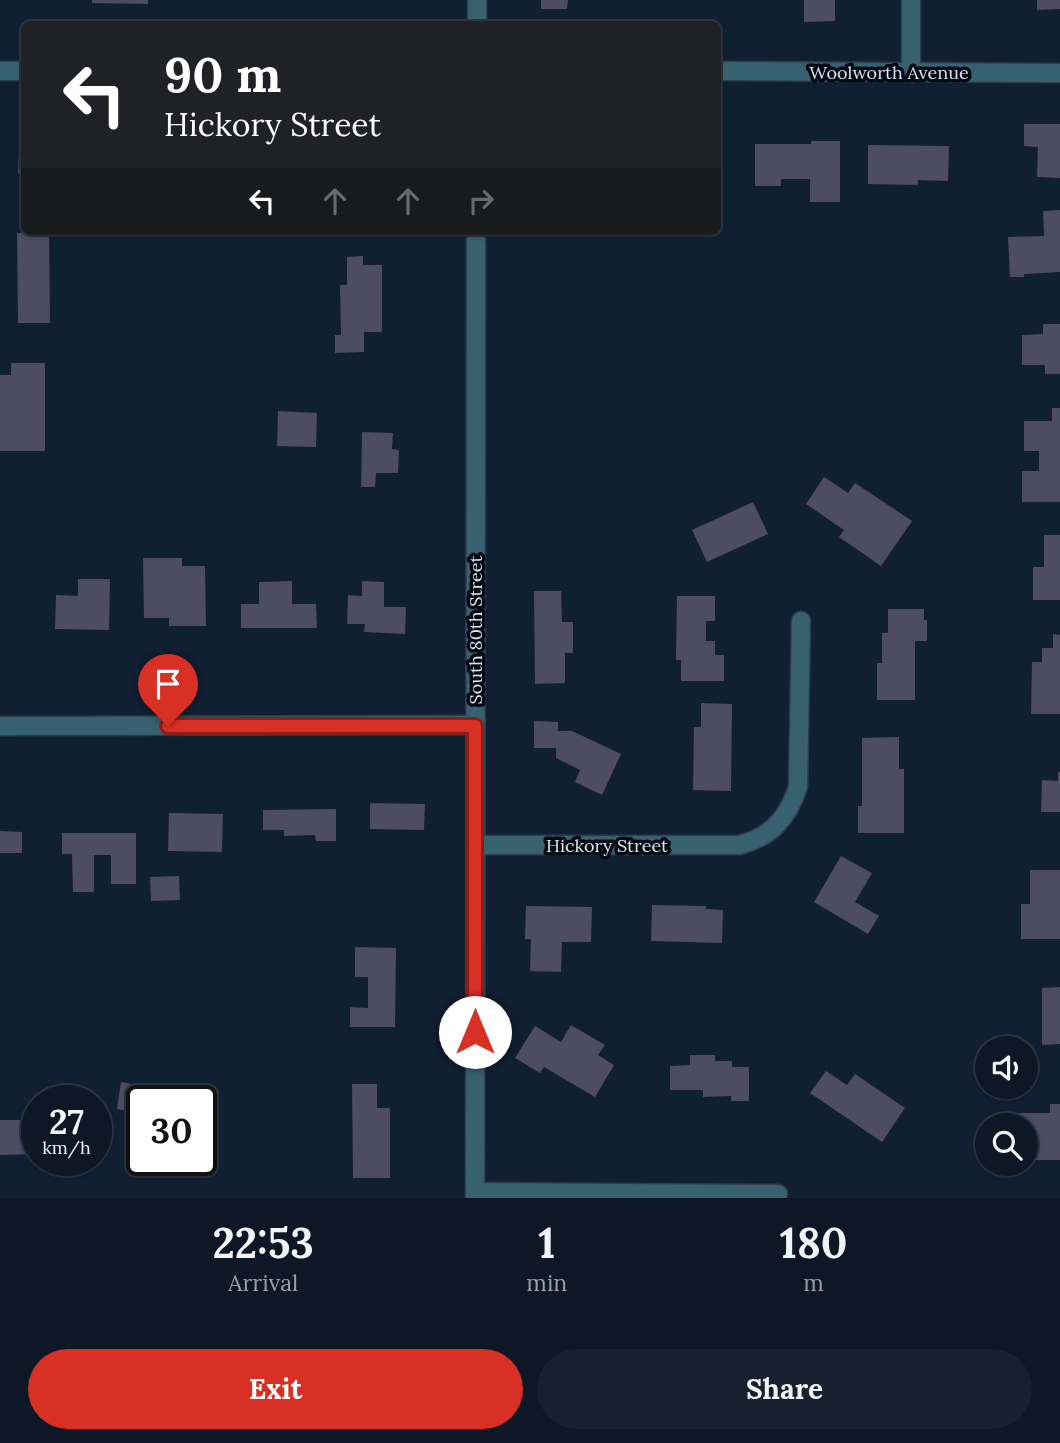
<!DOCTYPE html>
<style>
:root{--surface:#0d1726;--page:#16202e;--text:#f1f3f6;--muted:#9a9fa7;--line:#2d3643;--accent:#d93025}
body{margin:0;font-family:Lora,serif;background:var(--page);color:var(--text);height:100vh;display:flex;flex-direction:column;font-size:26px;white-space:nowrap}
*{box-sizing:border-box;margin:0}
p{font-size:23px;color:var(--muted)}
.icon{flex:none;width:38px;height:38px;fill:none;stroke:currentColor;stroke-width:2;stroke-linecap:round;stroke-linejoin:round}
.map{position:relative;height:1198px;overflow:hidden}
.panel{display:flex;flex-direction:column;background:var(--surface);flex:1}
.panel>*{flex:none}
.banner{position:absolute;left:21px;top:21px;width:700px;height:214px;border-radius:10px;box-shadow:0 2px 5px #0004,0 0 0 2px var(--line);background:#202124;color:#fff;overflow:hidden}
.controls{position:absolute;left:975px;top:1036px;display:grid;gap:14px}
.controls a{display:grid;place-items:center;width:63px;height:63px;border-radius:50%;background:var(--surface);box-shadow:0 2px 5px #0004,0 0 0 2px var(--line);font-size:35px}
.speed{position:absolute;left:21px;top:1085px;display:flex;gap:14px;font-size:35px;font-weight:700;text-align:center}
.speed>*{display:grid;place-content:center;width:91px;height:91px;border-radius:50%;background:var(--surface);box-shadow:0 2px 5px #0004,0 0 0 2px var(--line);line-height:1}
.speed small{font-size:18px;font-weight:400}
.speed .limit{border:4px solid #111;border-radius:10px;background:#fff;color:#111}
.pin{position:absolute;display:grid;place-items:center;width:60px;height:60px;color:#fff;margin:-72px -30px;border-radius:50% 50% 50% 0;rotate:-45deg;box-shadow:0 0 7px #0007}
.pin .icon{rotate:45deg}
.me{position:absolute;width:77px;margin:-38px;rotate:0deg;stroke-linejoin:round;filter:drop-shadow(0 0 5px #0008)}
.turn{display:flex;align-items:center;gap:24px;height:147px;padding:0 28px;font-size:32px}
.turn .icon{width:91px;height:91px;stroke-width:2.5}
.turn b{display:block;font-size:49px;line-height:60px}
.lanes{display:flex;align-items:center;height:66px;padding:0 28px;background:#0003;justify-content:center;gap:35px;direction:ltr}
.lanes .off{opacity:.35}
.eta{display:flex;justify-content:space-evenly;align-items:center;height:119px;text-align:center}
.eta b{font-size:42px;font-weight:700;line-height:49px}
.action{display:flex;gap:14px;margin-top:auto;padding:14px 28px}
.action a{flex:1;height:80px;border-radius:42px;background:var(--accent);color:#fff;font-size:28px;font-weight:700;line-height:80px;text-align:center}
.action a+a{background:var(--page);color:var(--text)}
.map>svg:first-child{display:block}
</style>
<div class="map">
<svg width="1060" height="1198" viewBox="0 0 1060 1198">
<rect width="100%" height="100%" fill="#111f32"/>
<!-- building -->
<g fill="#4e4b64">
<path d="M92,0H148V4L92,3Z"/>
<path d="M541,0H568L567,9H541Z"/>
<path d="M804,0H835V21L804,22Z"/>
<path d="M1037,0H1060V9L1037,10Z"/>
<path d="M1024,124H1060V178L1037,177L1038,147L1024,146Z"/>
<path d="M20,125H24V174H18Z"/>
<path d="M811,141H840V202H810V179H781V186H755V144H811Z"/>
<path d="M868,145L949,146L948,181L918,180V185L868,184Z"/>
<path d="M718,147H721L720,183H718Z"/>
<path d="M1060,210V272L1024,274V277H1010L1008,237L1044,236L1043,211Z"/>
<path d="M49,232L50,323H18L17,233Z"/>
<path d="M363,256V265H382V332H364V352L335,353V335H341L340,285H347V257Z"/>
<path d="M1043,324H1060V374H1045V365H1022V335L1043,334Z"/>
<path d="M11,363H45V451H0V375H11Z"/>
<path d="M1052,408H1060V502H1022V471H1039V451H1024V421H1052Z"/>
<path d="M278,411L317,413L316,447L277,446Z"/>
<path d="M362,432L393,433L392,449L399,450L398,473H376L375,487H361Z"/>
<path d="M824,477L848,493L855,483L912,521L881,566L839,537L844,530L806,504Z"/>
<path d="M753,502L768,534L707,562L692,530Z"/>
<path d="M1044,535H1060V600H1033V567H1044Z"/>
<path d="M143,558H182V566H205L206,626H169V618H144Z"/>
<path d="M78,579H110L109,630L55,629L56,595L78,596Z"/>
<path d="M292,581V604H316L317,628H241V604H259V582Z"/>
<path d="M362,581L384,582V607H406L405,634L364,632L365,624H347L348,595L362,596Z"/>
<path d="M534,591H561L562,622H573V653H565V683L535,684Z"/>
<path d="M677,596H715V621H706V641H715V655H724V681H681V660H676Z"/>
<path d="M888,609H924V620H927V641H915V700H877V663H882V633H888Z"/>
<path d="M1053,634L1060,635V714H1031L1032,662H1042V648H1053Z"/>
<path d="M701,703L732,704L731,791L693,790L694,727H701Z"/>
<path d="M534,721L558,722V731H572L621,754L602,795L575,782L580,770L556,758V748H534Z"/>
<path d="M899,737V769H904V833H858V806H862V738Z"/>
<path d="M1058,772H1060V812H1041L1042,780L1058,781Z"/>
<path d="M370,803L425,804L424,830L370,829Z"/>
<path d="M336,809V841H316L315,835L284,836V830H263V810Z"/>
<path d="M169,813L223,814L222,852L168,851Z"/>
<path d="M0,831L22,832V853H0Z"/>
<path d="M62,833H136V884H111V855H94V892H73L72,854H62Z"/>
<path d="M841,856L872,873L855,902L879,916L868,934L814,902Z"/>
<path d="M1030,870H1060V939H1021V904H1030Z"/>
<path d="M179,876L180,900L151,901L150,877Z"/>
<path d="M652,905L706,906V909L723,910L722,943L651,941Z"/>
<path d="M526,906L592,907L591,942H562L561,972L530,971L531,939H525Z"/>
<path d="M355,947L396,948L395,1027H350V1007L368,1008V977H355Z"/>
<path d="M1060,987V1044L1042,1045V988Z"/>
<path d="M571,1025L605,1045L598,1055L614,1065L595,1097L544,1067L540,1073L515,1058L535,1026L561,1042Z"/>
<path d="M690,1055H715V1061H732V1067H749V1101H731V1096L703,1097V1090H670V1066L690,1065Z"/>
<path d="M826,1071L847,1085L855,1074L905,1108L882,1142L810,1093Z"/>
<path d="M121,1082L215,1099L210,1127L201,1126V1101H142V1127L125,1125L128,1111L117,1109Z"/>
<path d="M352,1084H377V1108H390V1178H353Z"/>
<path d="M1050,1104H1060V1160H1026V1125H1019V1113H1050Z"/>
<path d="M0,1120H37V1154L0,1155Z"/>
</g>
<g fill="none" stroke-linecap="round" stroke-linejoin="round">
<!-- minor casing -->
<g stroke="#2d3b4d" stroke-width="21">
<g id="minor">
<path d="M477,24V0"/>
<path d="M0,71H24"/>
<path d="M718,71L1060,73"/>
<path d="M911,73V0"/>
<path d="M0,726L475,725"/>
<path d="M475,845H739C772,837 788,817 798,787L801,621"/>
<path d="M475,1192L778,1194"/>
<path d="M475,1198L476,231"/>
</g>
</g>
<!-- minor -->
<use href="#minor" stroke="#37616f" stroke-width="18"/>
</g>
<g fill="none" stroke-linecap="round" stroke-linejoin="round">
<!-- route casing -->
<g stroke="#8d1f18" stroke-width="18">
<path id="route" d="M168,726H475V1032"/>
</g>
<!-- route -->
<use href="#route" stroke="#d93025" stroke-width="12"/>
</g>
<g text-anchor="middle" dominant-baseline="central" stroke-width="7" stroke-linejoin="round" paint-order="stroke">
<!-- street labels -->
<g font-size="18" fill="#dae4f1" stroke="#040911">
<text x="889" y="72">Woolworth Avenue</text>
<text transform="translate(475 630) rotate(-90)">South 80th Street</text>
<text x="607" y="845">Hickory Street</text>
</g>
</g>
</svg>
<div class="controls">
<a><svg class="icon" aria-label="sound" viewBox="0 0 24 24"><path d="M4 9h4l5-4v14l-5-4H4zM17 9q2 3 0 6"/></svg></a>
<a><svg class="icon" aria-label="search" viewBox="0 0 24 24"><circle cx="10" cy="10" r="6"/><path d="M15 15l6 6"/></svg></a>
</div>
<div class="speed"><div>27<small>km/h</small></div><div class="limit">30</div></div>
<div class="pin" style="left:168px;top:726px;background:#d93025"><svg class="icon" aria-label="arrive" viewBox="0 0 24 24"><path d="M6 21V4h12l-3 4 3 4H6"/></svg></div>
<svg class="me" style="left:475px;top:1032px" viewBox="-20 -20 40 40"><circle r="19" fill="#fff"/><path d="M0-13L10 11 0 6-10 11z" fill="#d93025"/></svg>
<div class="banner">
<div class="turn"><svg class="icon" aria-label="left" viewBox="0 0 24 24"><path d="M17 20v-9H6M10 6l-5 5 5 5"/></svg><div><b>90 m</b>Hickory Street</div></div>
<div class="lanes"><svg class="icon" aria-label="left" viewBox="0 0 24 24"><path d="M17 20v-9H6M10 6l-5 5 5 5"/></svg><svg class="icon off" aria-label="ahead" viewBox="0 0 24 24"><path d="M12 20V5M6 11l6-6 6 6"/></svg><svg class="icon off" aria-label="ahead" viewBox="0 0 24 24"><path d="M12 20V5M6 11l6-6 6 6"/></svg><svg class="icon off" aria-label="right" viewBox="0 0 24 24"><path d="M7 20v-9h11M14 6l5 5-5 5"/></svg></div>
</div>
</div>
<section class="panel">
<div class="eta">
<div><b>22:53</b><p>Arrival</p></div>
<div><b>1</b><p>min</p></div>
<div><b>180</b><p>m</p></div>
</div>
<div class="action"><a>Exit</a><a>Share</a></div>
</section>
